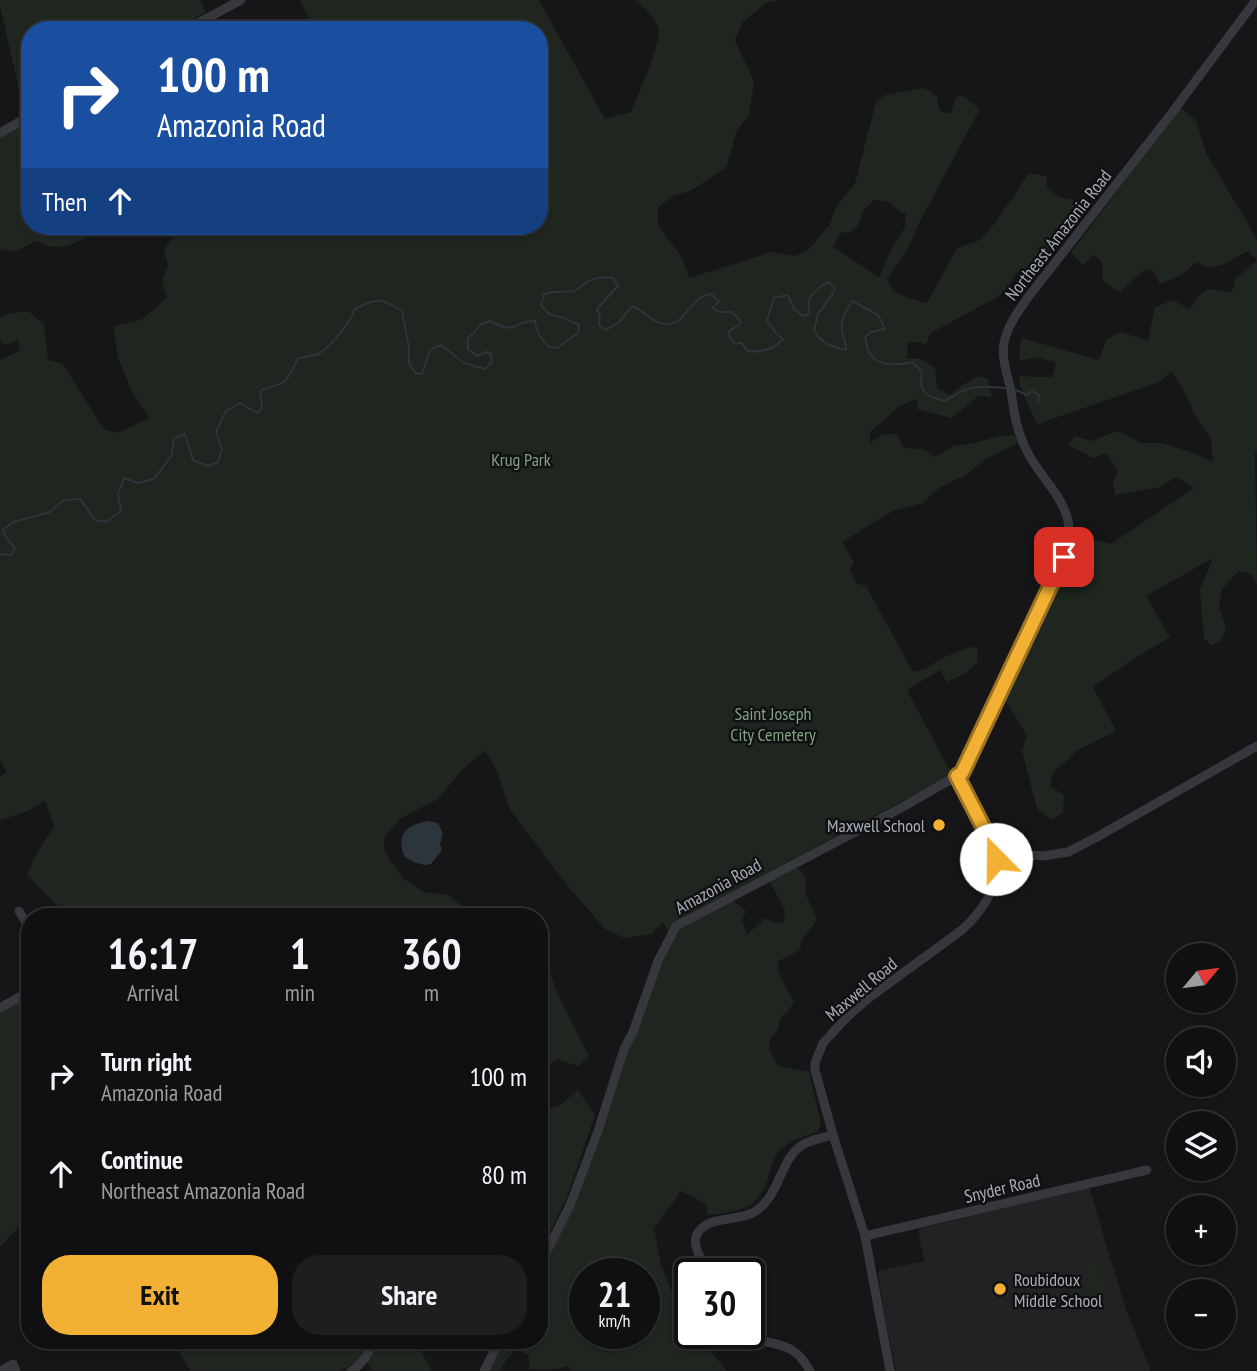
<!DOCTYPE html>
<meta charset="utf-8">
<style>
:root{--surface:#101012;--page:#1e1e20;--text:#f1f3f6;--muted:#9c9d9f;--line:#303032;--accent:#f2b134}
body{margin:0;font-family:"PT Sans Narrow",sans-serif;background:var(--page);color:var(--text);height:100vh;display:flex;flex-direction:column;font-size:26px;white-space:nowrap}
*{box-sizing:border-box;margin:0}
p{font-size:23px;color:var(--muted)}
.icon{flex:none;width:38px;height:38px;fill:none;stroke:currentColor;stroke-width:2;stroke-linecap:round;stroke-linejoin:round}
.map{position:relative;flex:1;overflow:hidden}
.panel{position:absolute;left:21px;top:908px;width:527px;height:441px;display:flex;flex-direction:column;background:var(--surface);border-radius:28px;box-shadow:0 2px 5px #0004,0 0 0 2px var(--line)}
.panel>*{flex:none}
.guide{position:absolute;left:21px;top:21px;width:527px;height:214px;border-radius:28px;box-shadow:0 2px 5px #0004,0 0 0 2px var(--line);background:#1a4fa0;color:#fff;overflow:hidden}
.needle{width:46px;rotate:61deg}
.fabs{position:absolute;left:1166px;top:943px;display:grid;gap:14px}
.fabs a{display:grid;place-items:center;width:70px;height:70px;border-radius:50%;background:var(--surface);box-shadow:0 2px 5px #0004,0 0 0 2px var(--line);font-size:35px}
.speed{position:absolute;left:569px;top:1258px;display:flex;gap:14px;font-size:35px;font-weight:700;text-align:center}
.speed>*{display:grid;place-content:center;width:91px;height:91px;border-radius:50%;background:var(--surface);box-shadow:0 2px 5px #0004,0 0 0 2px var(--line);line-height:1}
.speed small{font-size:18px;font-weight:400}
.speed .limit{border:4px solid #111;border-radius:10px;background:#fff;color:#111}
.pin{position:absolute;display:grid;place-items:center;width:60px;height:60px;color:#fff;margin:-30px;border-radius:14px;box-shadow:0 4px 10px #0006}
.me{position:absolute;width:77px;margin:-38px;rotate:338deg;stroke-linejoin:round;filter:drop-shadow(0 0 5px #0008)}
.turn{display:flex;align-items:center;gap:24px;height:147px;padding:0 21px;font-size:32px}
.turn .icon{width:91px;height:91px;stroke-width:2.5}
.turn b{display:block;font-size:49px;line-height:60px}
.then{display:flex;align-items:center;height:66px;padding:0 21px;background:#0003;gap:14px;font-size:26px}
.eta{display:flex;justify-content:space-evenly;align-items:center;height:119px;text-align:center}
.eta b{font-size:42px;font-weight:700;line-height:49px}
.button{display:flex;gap:14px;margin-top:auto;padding:14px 21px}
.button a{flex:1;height:80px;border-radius:28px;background:var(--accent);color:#111;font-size:28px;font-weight:700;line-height:80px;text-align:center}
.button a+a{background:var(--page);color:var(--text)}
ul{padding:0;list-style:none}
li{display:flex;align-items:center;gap:21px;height:98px;padding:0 21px}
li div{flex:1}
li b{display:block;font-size:26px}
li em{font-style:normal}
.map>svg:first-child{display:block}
</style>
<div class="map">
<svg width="1257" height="1371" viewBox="0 0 1257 1371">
<rect width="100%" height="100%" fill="#161618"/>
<!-- built -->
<path fill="#222225" d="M1089,1187L1125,1307L1151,1371H896L883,1308L878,1271L924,1261L918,1229Z"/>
<!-- green -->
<g fill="#1e261f" fill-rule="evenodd">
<path d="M0,0H200L206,12L172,30H30V107L24,110L0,7Z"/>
<path d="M300,0H539L605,119L618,115L630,113C637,98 661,44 659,30C657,18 644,8 635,0H781L766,3L742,23L735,40L754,82L749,115L737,130L726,168L690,191L672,196L658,208V224L682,258L689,278L771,252L796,256L810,248L830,224L835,208L855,183L876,102L885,95L924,88L937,96L940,111L951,114L954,101L960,94L980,109L920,221L910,245L887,279L893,291L908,298L927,303L957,248L980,240L995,223L1029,173L1046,176L1047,187L1060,198L1072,199L1078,222L1033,278L1016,272L1008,289L994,299L931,333L926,344L908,341L907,359L920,358L935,368L937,388L950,395L961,386L978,376L988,379L992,397L978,396L952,418L917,409V399L900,406L870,432V443L883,434H896L904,448L924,449L934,457L954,446L974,443L1000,436L1015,435L1018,443L985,460L964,476L940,487L923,503L893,511L842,542L854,562L850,570L856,583L866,586L913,672L926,669L940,659L970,647L978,648L977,663L967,672L947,682L940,670L907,690L952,775L681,918L673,923L668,931L663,922L652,934L624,938L605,929L571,890L510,810L497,771L485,751L463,769L438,799L401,818L384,838L385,853L403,878L424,892L449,895L468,911L471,917H63L57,905L27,875L35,856L54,826L45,801L26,812L0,820V777L6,772L0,759V360L19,351V340L5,345L0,340V317L7,314L28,311L44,324L48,360L62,363L104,429L117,433L150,418L133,394L118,358L113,326L141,320L167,298L162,282L168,265L164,249L174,236L188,226H539V30H289L309,18ZM874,200L886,201L906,215L905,227L891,250L879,277L833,247L841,232L849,233L858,226L862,212Z"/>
<path d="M1180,107L1196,120L1206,153L1257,239V260L1248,251L1222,265L1207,268L1197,262L1181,275L1160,284L1152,269L1143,271L1120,292L1103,282L1102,263L1094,255L1083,265L1071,253Z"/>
<path d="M30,118V226H98L93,235L68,246L52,247L37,241L16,251L0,250V135Z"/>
<path d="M1257,261V451L1255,452L1257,585L1252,574L1239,571L1222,589L1219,606L1226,628L1221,641L1211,645L1204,638L1200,590L1213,558L1146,596L1170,637L1132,660L1093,687L1116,731L1078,750L1053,773L1050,786L1064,795L1063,812L1052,820L1037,809L1022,751L1027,736L1005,699L1065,573L1092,559L1085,548L1096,540L1111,544L1194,488L1176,477L1160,487L1115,495L1113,483L1118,470L1106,453L1093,458L1069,445L1075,436L1091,441L1118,431L1141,443H1163L1194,453L1213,462L1211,438L1196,418L1183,389L1171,371L1160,382L1037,424L1020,386L1019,375L1032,377H1052L1056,363L1039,357L1020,361L1019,350L1022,338L1099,360L1106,340L1119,332L1148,340L1155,307L1173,300L1190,309L1198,297L1207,289L1232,292L1235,279Z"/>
<path d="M795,865L805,877L806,895L817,920L802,940L800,950L777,962C780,982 786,985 794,1002L788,1011L780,1018L778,1030L770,1040L769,1049L778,1066L809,1072L821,1123L818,1131C804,1137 783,1143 776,1156C770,1166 769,1178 764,1188C753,1212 731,1212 708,1215L706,1204L681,1191L654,1228L661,1265L680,1312L689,1325L690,1334H696L727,1371H572L568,1366C554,1370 543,1371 529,1369V1355L516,1349L506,1360L500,1371H487L503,1341L539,1340V1270L572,1202L657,968L678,930L729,898L746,911L742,921L747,935L765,918L772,922L784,923L785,910L770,882L779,874ZM584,1274H644V1334H584Z"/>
<path d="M539,963L548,966L557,993L589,1056L578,1066L557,1059L539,1073Z"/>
<path d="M30,996V1215L0,1247V1012Z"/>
<path d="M578,1090L595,1115L567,1197L539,1255V1106L542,1109L559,1106Z"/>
<path d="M1102,1262L1105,1303L1076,1305L1075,1284L1088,1283L1086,1263Z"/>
<path d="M173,1341H415L432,1371H374L363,1358L340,1371H190Z"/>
</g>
<!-- water -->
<path fill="#2c353c" d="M428,821L438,823L443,834L440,844L442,850L431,864L425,865L416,863L405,857C395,834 407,825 428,821Z"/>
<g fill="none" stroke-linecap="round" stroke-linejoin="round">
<!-- stream -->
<g stroke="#2c353c" stroke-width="2">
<path d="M1016,390L1027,395L1032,391L1039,395L1038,403"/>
<path d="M0,554L11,555L15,548L7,539L3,530L13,522L50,512L64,500L80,499L95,520L106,522L121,511L118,494L124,478L138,483L154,479L172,455L174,438L185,434L193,460L208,466L218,462L222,449L216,432L226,411L240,403L257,413L262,408L260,391C268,386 275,387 282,383C290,378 294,366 298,358C305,357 314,356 320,353C333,344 350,323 355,309C377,298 381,297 402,311L409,348V363L415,373L422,374L430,350L441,345L464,363L485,369L492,362L491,353L486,352L477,356L468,349V338L475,332L481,324L490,321C520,337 513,319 535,321C536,332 541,339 549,347L557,348L578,333L579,325L564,318L549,314L541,305L544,294C554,290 563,293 573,291C580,289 583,284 589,281C597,277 604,277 613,278L618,286L597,309L600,316L599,325L606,330L619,322L632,306C644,310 652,324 666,324C687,325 687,298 711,294L719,301L712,308L720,312H732L740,320V324L728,332L731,340L736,344L741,343L748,351C762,353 773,350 783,339L776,333L767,320L774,298L788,295L794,309L803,316L810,314C805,298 814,290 828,282L835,287L832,295L818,314L814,330C820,343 832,347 846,350C846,343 844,338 842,332C840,322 846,310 852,301L878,315L885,329L871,332L865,337C866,343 867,350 870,354C878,367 900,365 913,362L922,372C918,392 925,396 945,401C951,398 958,392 965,390C973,386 996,387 1005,388"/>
</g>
<!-- minor -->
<g stroke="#37383d" stroke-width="9">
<path d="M185,30L241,0"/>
<path d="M0,133L30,116"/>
<path d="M996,859L1018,854L1043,856L1068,852L1097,837L1257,746"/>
<path d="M19,911L30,929"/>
<path d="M0,1008L30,991"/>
<path d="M865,1236L1147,1170"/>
<path d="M539,1267L570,1205L597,1134L624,1049L633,1032L658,961L676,926L899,809L962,773L993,709L1069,544C1069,535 1070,526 1067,517C1060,493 1039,475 1028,453C1017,433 1014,413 1011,391C1008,376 1001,359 1004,343C1007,326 1019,310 1029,296L1171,114L1256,0"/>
<path d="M710,1274C704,1263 691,1247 697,1234C708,1214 739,1223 756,1211C779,1195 780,1164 798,1148C807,1140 822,1138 833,1135"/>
<path d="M745,1334C752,1339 759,1340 767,1342C789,1346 799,1351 810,1371"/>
<path d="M0,1371L13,1364L16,1371"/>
<path d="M351,1371C364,1363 368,1354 374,1340"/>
<path d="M484,1371L500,1340"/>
<path d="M890,1371L865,1236L833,1135L815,1070V1063L823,1043L848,1016L870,997L962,930C981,912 1000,887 996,859C994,838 967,796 957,776"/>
</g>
</g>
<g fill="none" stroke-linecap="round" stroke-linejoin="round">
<!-- route casing -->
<g stroke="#9d7322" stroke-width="18">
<path id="route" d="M996,859L991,842L957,776L962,773L1064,557"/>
</g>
<!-- route -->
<use href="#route" stroke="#f2b134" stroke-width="12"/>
</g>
<!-- markers -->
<g fill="#f2b134" stroke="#111113" stroke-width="2.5">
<circle cx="939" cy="825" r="7"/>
<circle cx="1000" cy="1289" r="7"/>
</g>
<g text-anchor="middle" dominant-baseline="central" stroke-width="5" stroke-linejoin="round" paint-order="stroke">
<!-- street labels -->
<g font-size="18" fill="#a8adb8" stroke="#111113">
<text transform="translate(1058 235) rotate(-52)">Northeast Amazonia Road</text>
<text transform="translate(718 886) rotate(-29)">Amazonia Road</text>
<text transform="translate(861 989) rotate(-40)">Maxwell Road</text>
<text transform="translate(1002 1188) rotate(-13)">Snyder Road</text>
</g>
<!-- park labels -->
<g font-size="18" fill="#7fa381" stroke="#111113">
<text x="521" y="459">Krug Park</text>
<text x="773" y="713">Saint Joseph<tspan x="773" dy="21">City Cemetery</tspan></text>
</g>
<!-- poi labels -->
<g font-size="18" fill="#a8adb8" stroke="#111113" text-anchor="end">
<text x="925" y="825">Maxwell School</text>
<text x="1014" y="1279" text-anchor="start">Roubidoux<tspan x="1014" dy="21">Middle School</tspan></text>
</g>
</g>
</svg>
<div class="fabs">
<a><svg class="needle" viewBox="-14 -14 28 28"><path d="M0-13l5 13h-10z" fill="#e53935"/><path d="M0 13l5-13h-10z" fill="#9c9d9f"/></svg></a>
<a><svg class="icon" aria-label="sound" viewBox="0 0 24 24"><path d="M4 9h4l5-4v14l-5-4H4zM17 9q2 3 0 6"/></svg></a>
<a><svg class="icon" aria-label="layers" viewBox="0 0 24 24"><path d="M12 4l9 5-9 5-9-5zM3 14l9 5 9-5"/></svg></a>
<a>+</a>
<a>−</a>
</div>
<div class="speed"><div>21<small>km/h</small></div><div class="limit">30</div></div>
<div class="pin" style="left:1064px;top:557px;background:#d93025"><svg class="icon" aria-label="arrive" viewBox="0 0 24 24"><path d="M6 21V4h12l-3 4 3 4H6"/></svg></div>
<svg class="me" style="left:996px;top:859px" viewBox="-20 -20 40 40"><circle r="19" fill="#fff"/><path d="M0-13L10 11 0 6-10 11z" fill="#f2b134"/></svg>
<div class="guide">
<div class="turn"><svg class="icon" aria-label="right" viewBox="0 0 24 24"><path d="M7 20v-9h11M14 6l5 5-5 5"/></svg><div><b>100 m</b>Amazonia Road</div></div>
<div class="then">Then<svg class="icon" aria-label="ahead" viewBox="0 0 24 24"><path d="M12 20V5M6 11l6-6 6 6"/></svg></div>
</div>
<section class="panel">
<div class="eta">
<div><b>16:17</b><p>Arrival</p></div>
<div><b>1</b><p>min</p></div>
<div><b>360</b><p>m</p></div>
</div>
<ul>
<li><svg class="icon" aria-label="right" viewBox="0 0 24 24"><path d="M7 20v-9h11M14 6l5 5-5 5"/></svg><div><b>Turn right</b><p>Amazonia Road</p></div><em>100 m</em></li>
<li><svg class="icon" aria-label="ahead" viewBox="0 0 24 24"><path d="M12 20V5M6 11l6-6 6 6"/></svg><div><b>Continue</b><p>Northeast Amazonia Road</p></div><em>80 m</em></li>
</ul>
<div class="button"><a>Exit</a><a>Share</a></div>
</section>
</div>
